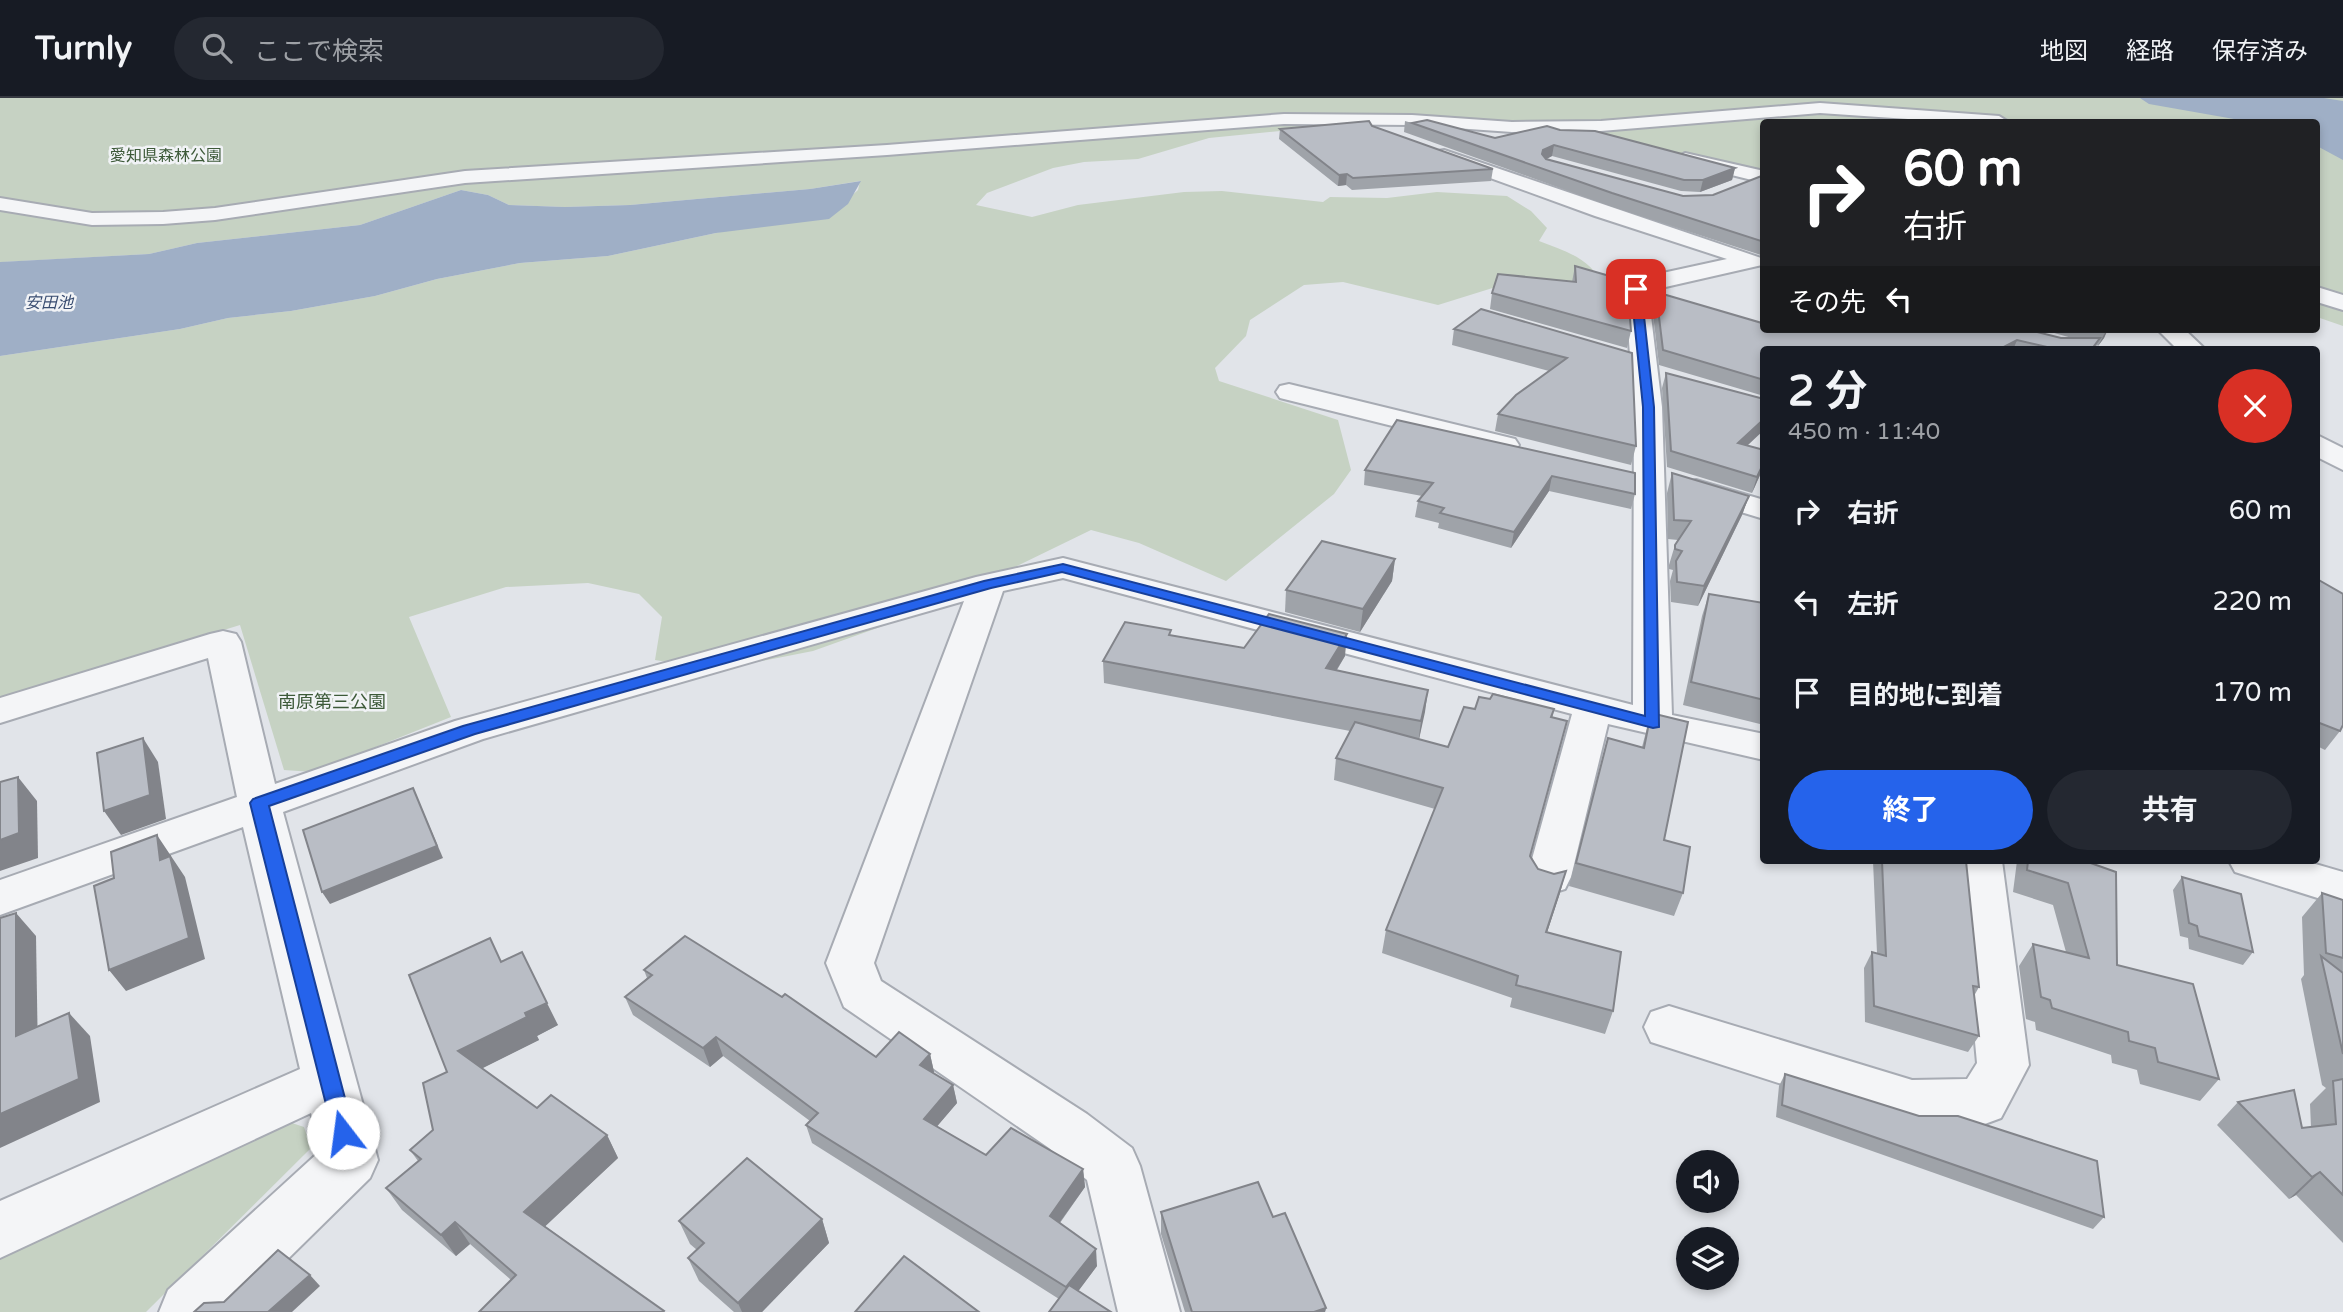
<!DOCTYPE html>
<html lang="ja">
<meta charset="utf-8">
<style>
:root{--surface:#171b24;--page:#242831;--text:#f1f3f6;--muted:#9ea1a6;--line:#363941;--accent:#2563eb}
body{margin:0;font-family:"Varela Round","Noto Sans JP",sans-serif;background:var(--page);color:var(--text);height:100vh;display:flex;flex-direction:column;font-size:26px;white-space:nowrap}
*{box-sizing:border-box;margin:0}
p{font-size:23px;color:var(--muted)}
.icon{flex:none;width:38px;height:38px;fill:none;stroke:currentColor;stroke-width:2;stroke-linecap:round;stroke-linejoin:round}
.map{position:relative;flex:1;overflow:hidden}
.side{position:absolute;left:1760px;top:248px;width:560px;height:518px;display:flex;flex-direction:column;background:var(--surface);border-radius:7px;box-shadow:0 4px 10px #0003}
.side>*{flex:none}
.banner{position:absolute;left:1760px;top:21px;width:560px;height:214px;border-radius:7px;box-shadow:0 4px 10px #0003;background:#202124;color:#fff;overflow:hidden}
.controls{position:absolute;left:1676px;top:1052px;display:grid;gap:14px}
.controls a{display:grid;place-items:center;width:63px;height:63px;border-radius:50%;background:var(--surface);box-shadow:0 4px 10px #0003;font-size:35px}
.pin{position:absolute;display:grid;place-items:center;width:60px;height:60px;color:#fff;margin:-30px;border-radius:14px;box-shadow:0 4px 10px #0006}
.me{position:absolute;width:77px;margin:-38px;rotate:345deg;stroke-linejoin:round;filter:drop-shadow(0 0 5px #0008)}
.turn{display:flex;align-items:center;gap:24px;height:147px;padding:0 28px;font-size:32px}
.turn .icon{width:91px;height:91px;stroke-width:2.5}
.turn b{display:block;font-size:49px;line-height:60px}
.then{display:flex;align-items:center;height:66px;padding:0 28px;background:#0003;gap:14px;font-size:26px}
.round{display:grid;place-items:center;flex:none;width:74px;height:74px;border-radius:37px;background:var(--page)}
.headline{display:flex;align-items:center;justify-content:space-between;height:119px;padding:0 28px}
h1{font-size:42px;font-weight:700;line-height:52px}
.button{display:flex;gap:14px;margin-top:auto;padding:14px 28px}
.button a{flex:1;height:80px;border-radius:42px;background:var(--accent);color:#fff;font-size:28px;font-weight:700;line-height:80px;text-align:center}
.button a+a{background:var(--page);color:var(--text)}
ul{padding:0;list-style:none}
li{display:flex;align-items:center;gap:21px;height:91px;padding:0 28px}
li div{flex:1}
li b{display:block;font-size:26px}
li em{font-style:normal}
header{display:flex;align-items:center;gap:42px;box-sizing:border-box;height:98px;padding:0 35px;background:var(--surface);border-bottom:2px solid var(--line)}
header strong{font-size:33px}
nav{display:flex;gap:38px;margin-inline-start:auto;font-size:24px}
.search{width:490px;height:63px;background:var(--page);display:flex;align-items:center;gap:18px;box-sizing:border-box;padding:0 24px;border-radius:38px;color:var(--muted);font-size:26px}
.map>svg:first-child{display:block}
</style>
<header>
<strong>Turnly</strong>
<div class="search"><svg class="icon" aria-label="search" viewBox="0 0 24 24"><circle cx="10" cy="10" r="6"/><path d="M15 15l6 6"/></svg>ここで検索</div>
<nav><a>地図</a><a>経路</a><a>保存済み</a></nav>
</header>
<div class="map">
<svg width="2343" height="1214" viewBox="0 0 2343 1214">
<rect width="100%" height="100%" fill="#e1e4e9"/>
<!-- green -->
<g fill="#c6d2c3">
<path d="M0,0H2343V228L2317,219V24H2024L1983,18L1806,7L1639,22L1510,28L1312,18L413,84L160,117L83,115L0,103Z"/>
<path d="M1791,13L1978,24H1764V77L1543,32Z"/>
<path d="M1293,23L1397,24L1427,28L1351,26L1209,40L1138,61L1084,64L1053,70L987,95L976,107L1032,119L1078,107L1184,94L1222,93L1323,104L1330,99L1387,100L1437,94L1507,98L1531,113L1547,130L1539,143C1565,153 1594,161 1603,190L1499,188L1438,207L1343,184L1304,187L1250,222L1246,238L1215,270L1219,283L1338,322L1351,372L1334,396L1226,483L1139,445L1091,432L922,514L813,553L716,572L655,562L662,519L639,496L588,485L506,489L409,519L451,619L313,674L284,672L240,527L0,601V258L180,231L228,220L291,213L375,198L437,181L520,165L608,158L716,135L849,100L858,92L860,83L810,91L630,107L565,109L509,107L488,97L461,92L360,127L197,145L149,156L3,164H0V112L101,125L437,86Z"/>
<path d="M283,1022L304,1029L311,1050L146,1214H0V1156Z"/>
</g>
<!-- water -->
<g fill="#9fafc6">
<path d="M2140,0H2324L2343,3V62L2317,48V24H2251L2149,6Z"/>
<path d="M861,83L848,106L829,121L716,135L608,158L520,165L437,181L375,198L291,213L228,220L180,231L0,258V164L149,156L197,145L360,127L461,92L488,97L509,107L565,109L630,107L810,91Z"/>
</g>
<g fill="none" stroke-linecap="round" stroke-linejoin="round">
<!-- minor casing -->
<g stroke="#a7abb3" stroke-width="4">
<g id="minor">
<path d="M1820,5L1999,18L2007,23L1952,24L1820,15L1601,33L1512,34L1412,27L1284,26L887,57L465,85L215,122L163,126L92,127L0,112V100L92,115L163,114L215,110L465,73L887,47L1284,16L1412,17L1512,24L1601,23Z"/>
<path d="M1444,52L1764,161L1762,167L1648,193L1662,309L1672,617L1764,636V662L1608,626L1571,779L1565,791L1549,796L1533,791L1527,779L1572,616L1063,480L1003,493L874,865L881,883L1087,1016L1132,1050L1140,1068L1180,1214H1118L1087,1082L1049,1050L844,909L826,865L964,503L483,641L283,714L378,1062L370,1080L234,1214H159L168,1192L320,1053L311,1015L0,1160V1103L300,971L243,729L0,817V782L237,699L208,560L0,625V600L210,536L223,533L236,536L241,544L275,686L455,623L976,479L1063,460L1633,607L1634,309L1625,191L1635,181L1727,161L1595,118L1438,61L1435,57L1438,53Z"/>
<path d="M1685,55L1764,73V85L1679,64L1676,60Z"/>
<path d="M2317,189L2343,197V212L2317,204Z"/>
<path d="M2157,231H2184L2206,252H2178Z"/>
<path d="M1289,286L1515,341L1519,347L1515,353L1505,356L1280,300L1276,294L1280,288Z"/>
<path d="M2317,337L2343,350V372L2317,359Z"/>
<path d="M1696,382L1764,402V421L1685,397L1681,391L1685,385Z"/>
<path d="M1958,763H2002L2029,967L2001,1020L1982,1027L1912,1028L1651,944L1644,929L1651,914L1669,908L1912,982L1967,981L1977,965Z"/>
<path d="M2229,763H2305L2343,774V808L2235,774Z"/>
</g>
</g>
<!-- minor -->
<use href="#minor" fill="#f4f5f7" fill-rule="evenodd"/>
</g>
<!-- wall -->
<g fill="#9fa3a9">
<path d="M1405,23L1412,25L1495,40L1560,32L1735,70L1732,82L1700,94L1681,93L1552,58L1546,61L1683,98L1713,97L1764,77V158L1610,108L1404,34Z"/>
<path d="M1372,28L1493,71L1491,83L1352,92L1346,87L1338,88L1279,41L1280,31Z"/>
<path d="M1575,168L1631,233L1627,250L1490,211L1492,195L1572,184Z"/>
<path d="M1656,194L1762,225L2061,240H2072L2040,231H2108L2104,240L2098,248L2097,247L2094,252H1764V298L1659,267L1652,208Z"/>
<path d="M1454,231L1632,255L1636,348L1631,367L1495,333L1498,316L1549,273L1452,247Z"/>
<path d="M1666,275L1747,348L1764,352V368L1752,395L1667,369L1662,290Z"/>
<path d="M1397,322L1635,396L1631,411L1549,393L1511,450L1438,430L1439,425L1415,419L1418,403L1422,398L1364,387L1365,372Z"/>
<path d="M1672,375L1749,398L1742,417L1698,508L1671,504L1670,483L1673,472L1669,471V467L1675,447L1678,442L1668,441L1667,395Z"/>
<path d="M1395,461L1392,483L1360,534L1285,514L1286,492Z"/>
<path d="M2317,481L2340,633L2325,652L2317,648Z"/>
<path d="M1709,496L1764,505V627L1683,607L1702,518Z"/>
<path d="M1171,537L1244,550L1345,558L1337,572L1428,592L1419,641L1448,649L1475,611L1490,601L1554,611L1531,758L1538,771L1560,795L1547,834L1613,913L1605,936L1510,909L1512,900L1382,855L1386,832L1435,711L1334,682L1336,660L1350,633L1104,585L1103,563Z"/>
<path d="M1651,615L1664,742L1683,795L1674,818L1569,788L1608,640L1642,649Z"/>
<path d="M1873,763H1966L1979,889L1974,898L1979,938L1968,954L1865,924L1864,870L1872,854L1877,855Z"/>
<path d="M2017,763H2085L2117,867L2219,981L2200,1003L2140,986L2137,972L2112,965L2111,957L2036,932L2035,924L2026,921L2019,868L2033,846L2066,854L2053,807L2013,794Z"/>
<path d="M2182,779L2253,854L2243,867L2189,851L2188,840L2180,838L2173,792Z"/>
<path d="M2322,795L2343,802V1145L2296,1097L2289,1101L2217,1027L2238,1004L2302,1030L2311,1029L2310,1006L2326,990L2322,987L2301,881L2304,877L2302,819Z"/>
<path d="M502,864L558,927L537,938L539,942L482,970L537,1010L607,1037L618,1060L545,1128L664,1214H479L511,1182L470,1146L456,1158L402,1112L386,1090L418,1063L410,1052L433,1032L447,974Z"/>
<path d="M644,872L876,959L930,956L934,974L933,975L953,987L957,1005L937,1028L986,1057L1083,1071L1085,1089L1060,1125L1097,1168L1078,1193L1059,1201L812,1045L806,1027L810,1023L723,958L710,969L633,917L625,899L647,880Z"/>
<path d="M1785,976L2104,1119L2093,1131L1776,1019L1779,988Z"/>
<path d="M1161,1114L1273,1119L1326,1210L1325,1214H1185L1161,1136Z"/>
<path d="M822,1121L829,1145L762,1214H734L699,1183L688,1160L697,1152L690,1146L679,1123Z"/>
</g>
<!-- shaded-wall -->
<g fill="#82848a">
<path d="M1554,47L1552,58L1541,64L1543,52Z"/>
<path d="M1735,70L1732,82L1700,94L1703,82Z"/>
<path d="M1347,76L1346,87L1338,88L1339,77Z"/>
<path d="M2107,231H2108L2104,240L2098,248Z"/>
<path d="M2017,242L2013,252H1998Z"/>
<path d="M1764,321V332L1733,361L1738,345Z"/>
<path d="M1764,364V368L1752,395L1757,379Z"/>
<path d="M1552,378L1549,393L1511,450L1514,434Z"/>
<path d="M1749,398L1742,417L1698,508L1704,488Z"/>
<path d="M1395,461L1392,483L1360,534L1363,511Z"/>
<path d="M1347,536L1345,558L1324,592L1326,570Z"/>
<path d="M1428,592L1425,614L1418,646L1421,623Z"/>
<path d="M143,640L158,664L166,721L121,737L104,713Z"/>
<path d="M18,679L37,703L38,760L0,773V742Z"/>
<path d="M413,690L443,760L330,806L322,794Z"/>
<path d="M157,737L185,779L205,861L126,893L109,872L160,762Z"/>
<path d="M1566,773L1560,795L1540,856L1546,834Z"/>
<path d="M16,815L36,838L38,961L16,938Z"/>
<path d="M547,905L558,927L537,938L539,942L471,976L458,953L525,915Z"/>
<path d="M69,915L90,938L100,1004L0,1050V1016Z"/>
<path d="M716,939L723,958L710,969L703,950Z"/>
<path d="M930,956L934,974L923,986L920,967Z"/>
<path d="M953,987L957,1005L928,1039L924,1021Z"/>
<path d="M607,1037L618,1060L537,1136L524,1114Z"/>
<path d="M1083,1071L1085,1089L1052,1135L1050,1118Z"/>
<path d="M2320,1074L2296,1097L2289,1101L2312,1079Z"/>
<path d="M822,1121L829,1145L762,1214H742L738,1205Z"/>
<path d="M455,1124L470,1146L456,1158L441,1137Z"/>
<path d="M1096,1151L1097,1168L1068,1207L1066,1189Z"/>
<path d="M310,1177L320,1188L292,1214H268Z"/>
<path d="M1326,1210L1325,1214H1314Z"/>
</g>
<!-- building -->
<g fill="#b9bdc5" stroke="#82848a" stroke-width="2">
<path d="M1427,22L1495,40L1547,28L1560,32L1595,33L1735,70L1703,82H1684L1554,47L1543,52L1542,56L1546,61L1683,98L1713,97L1764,77V144L1612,95L1412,25Z"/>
<path d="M1369,23L1372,28L1493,71L1353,80L1347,76L1339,77L1280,31Z"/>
<path d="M1575,168L1627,183L1631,233L1492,195L1498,176L1576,184Z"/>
<path d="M1656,194L1762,225L1764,223V231H2025L2061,240H2100L2091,252H2060L2017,242L1998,252H1764V282L1663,252Z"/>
<path d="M1481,211L1632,255L1636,348L1498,316L1516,297L1567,260L1454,231Z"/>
<path d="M1666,275L1764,301V321L1738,345L1764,352V364L1757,379L1671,353Z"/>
<path d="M1397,322L1635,375V396L1552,378L1514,434L1440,415L1444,410L1418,403L1433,385L1365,372Z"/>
<path d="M1672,375L1749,398L1704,488L1677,484L1676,463L1682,453L1675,451V447L1691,423L1674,422Z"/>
<path d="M1322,443L1395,461L1363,511L1286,492Z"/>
<path d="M2317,481L2343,496V627L2340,633L2317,624Z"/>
<path d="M1709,496L1764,505V602L1691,584Z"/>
<path d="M1269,516L1347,536L1326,570L1428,592L1421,623L1103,563L1125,524L1171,532L1169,537L1244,550Z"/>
<path d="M1493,596L1554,611L1551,619L1567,623L1530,758L1538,771L1554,776L1566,773L1546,834L1621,854L1613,913L1516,887L1518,878L1386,832L1443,690L1336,660L1355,624L1448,649L1464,609L1475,611L1479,599L1490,601Z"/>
<path d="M1651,615L1688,624L1664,742L1690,749L1683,795L1576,765L1608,640L1644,650Z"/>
<path d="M143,640L150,697L104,713L97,655Z"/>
<path d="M18,679L19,735L0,742V684Z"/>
<path d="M413,690L437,748L322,794L303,732Z"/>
<path d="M157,737L160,762L170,758L189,840L109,872L94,788L114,780L111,754Z"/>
<path d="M1882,763H1966L1979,889L1973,888L1979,938L1874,908L1872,854L1886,858Z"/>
<path d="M2028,763H2085L2116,774L2117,867L2193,886L2219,981L2158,964L2155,950L2129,943L2128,934L2052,910L2050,902L2041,899L2033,846L2089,860L2068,785L2027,772Z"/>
<path d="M2182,779L2241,796L2253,854L2199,838L2197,828L2189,825Z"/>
<path d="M2322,795L2343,802V860L2326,855Z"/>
<path d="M16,815V938L69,915L79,981L0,1016V820Z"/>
<path d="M685,838L782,899L785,896L876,959L899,934L930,956L920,967L953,987L924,1021L986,1057L1011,1030L1083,1071L1050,1118L1096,1151L1066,1189L806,1027L818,1015L716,939L703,950L625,899L652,877L644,872Z"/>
<path d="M490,840L501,864L522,854L547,905L525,915L527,919L458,953L537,1010L551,997L607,1037L524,1114L664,1213L663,1214H479L516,1177L455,1124L441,1137L386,1090L421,1061L410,1052L433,1032L423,985L447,974L409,877Z"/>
<path d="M2321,858L2343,875V956Z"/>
<path d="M1785,976L1919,1018H1958L2097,1063L2104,1119L1782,1007Z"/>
<path d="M2343,981V1097L2320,1074L2312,1079L2238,1004L2294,992L2302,1030L2336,1026L2333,983Z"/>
<path d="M747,1060L822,1121L738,1205L688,1160L704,1145L679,1123Z"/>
<path d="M1258,1084L1273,1119L1285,1115L1326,1210L1314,1214H1192L1161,1114Z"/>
<path d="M278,1152L310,1177L268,1214H194L204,1205L224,1204Z"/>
<path d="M904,1158L979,1214H855Z"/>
<path d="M1069,1187L1111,1214H1049Z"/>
</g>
<!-- route -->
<path fill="#2563eb" stroke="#184099" stroke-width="2" d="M1636,188L1641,191L1654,309L1659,629L1653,630L1062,474L991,490L475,636L269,708L354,1035L351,1042L343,1045L335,1042L250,705L253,701L463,628L984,483L1063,466L1645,618L1643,309L1631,191Z"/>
<g text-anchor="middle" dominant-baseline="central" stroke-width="5" stroke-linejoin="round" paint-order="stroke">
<!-- far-park labels -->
<g font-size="16" fill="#3d5a39" stroke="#f1f3f6">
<text x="166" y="58">愛知県森林公園</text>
</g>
<!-- far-water labels -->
<g font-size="16" font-style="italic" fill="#384c70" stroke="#f1f3f6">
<text x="49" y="205">安田池</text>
</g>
<!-- park labels -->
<g font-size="18" fill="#3d5a39" stroke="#f1f3f6">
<text x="332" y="604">南原第三公園</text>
</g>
</g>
</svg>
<div class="controls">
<a><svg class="icon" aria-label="sound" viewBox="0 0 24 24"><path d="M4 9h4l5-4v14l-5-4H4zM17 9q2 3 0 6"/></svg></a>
<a><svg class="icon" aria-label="layers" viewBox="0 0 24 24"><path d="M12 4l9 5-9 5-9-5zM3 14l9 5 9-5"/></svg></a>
</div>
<div class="pin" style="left:1636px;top:191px;background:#d93025"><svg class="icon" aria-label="arrive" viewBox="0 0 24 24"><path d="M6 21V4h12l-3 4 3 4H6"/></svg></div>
<svg class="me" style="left:343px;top:1035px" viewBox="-20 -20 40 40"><circle r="19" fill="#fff"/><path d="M0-13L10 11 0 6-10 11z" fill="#2563eb"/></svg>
<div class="banner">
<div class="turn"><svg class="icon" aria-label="right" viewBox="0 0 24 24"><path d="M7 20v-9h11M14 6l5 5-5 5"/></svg><div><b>60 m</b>右折</div></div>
<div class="then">その先<svg class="icon" aria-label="left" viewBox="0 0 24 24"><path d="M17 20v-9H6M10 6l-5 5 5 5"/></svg></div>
</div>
<section class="side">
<div class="headline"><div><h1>2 分</h1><p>450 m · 11:40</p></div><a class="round" style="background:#d93025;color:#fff"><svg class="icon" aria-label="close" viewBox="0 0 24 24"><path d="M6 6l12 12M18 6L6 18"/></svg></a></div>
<ul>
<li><svg class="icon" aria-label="right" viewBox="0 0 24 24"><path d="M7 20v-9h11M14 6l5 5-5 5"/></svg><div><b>右折</b></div><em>60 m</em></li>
<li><svg class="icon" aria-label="left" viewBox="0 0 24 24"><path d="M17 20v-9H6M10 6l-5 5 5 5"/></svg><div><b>左折</b></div><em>220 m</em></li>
<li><svg class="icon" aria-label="arrive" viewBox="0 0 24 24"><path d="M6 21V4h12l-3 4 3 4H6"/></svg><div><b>目的地に到着</b></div><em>170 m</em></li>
</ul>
<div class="button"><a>終了</a><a>共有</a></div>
</section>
</div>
